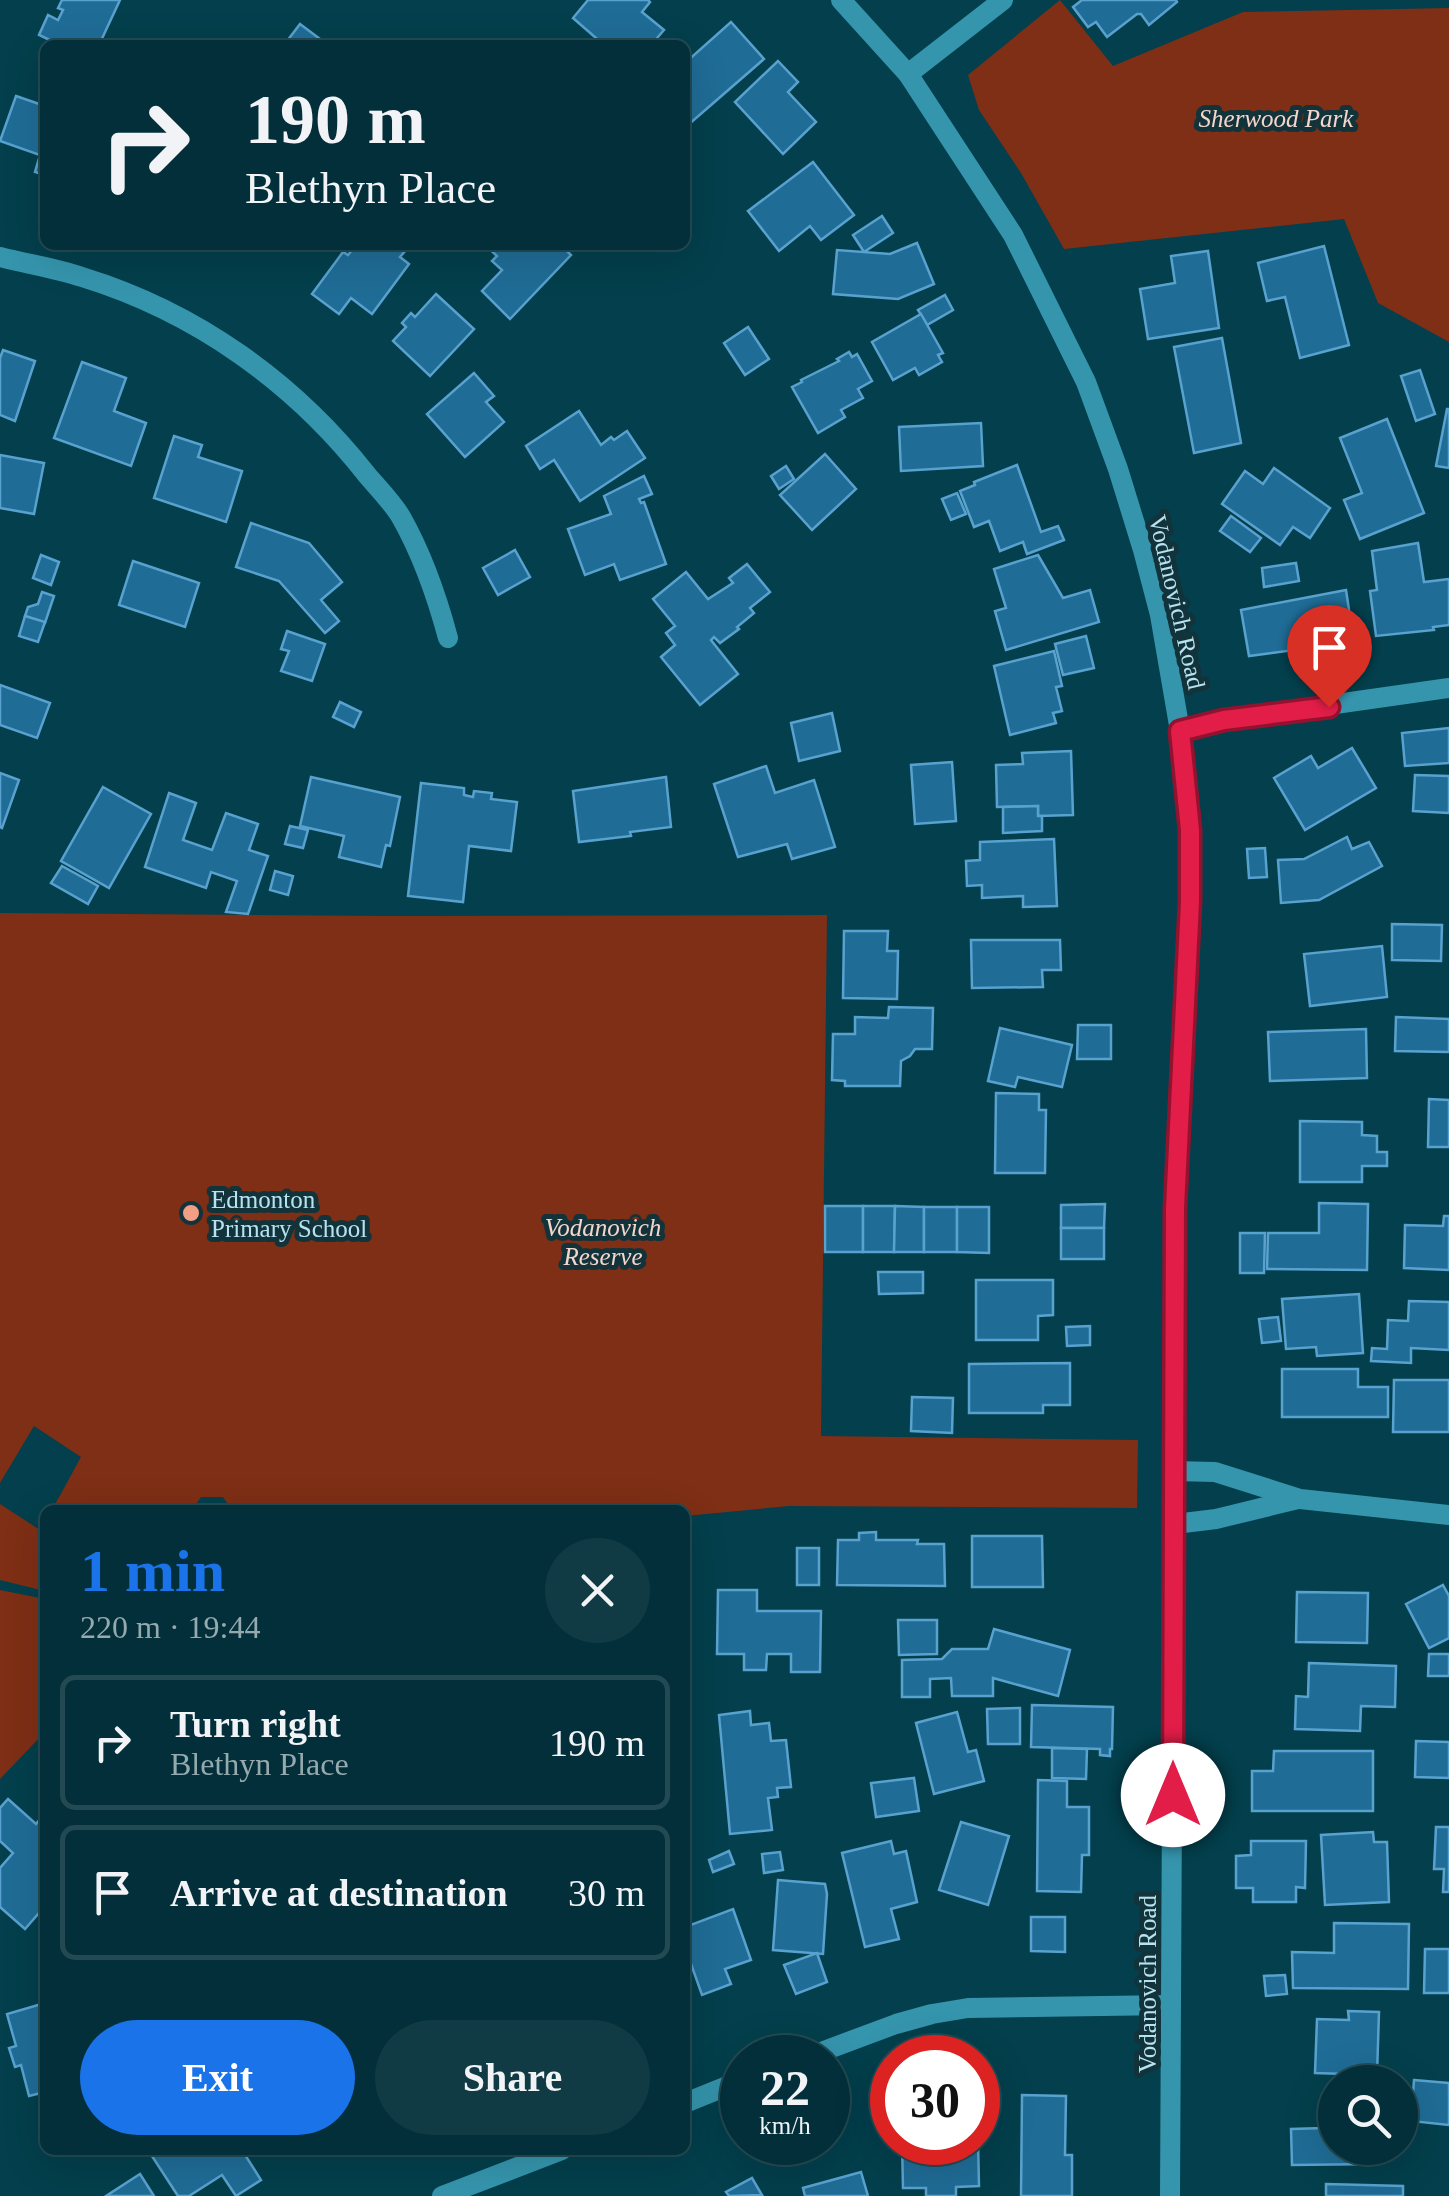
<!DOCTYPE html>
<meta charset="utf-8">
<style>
:root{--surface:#022f39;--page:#103b44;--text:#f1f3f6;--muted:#96a9ae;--line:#234a53;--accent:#1a73e8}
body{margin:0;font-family:"Times New Roman",serif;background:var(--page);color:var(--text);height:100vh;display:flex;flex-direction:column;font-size:38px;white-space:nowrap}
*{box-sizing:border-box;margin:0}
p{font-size:32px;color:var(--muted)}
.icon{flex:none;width:55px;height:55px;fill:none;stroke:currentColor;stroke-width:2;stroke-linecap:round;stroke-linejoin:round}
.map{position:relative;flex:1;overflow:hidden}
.sheet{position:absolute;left:40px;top:1505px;width:650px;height:650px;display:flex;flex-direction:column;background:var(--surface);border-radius:15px;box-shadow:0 10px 40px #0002,0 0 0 2px var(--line)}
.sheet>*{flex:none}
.banner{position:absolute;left:40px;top:40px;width:650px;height:210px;border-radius:15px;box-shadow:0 10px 40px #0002,0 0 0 2px var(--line);background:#022f39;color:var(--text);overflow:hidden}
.fabs{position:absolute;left:1318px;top:2065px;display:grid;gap:20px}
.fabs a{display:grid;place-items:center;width:100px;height:100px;border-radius:50%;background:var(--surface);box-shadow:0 10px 40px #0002,0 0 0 2px var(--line);font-size:50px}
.speed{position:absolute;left:720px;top:2035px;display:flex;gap:20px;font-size:50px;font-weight:700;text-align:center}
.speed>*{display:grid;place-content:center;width:130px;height:130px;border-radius:50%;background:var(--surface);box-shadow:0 10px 40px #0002,0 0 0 2px var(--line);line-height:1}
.speed small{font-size:25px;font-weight:400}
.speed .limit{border:15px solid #d22;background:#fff;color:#111}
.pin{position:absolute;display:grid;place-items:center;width:85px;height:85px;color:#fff;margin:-102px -42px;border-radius:50% 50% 50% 0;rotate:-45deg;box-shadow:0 0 10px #0007}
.pin .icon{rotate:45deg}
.me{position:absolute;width:110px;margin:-55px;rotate:0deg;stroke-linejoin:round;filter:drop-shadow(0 0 8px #0008)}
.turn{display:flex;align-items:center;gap:35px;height:210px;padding:0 40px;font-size:45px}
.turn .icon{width:130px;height:130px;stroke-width:2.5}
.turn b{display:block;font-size:70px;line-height:85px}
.round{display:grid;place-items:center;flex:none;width:105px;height:105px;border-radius:52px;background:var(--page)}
.summary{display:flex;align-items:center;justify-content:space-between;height:170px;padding:0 40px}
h1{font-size:60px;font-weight:800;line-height:75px;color:var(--accent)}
.button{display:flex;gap:20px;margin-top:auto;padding:20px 40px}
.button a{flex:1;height:115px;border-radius:60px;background:var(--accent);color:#fff;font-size:40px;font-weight:800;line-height:115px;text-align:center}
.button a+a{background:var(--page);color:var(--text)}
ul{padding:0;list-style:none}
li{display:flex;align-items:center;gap:30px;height:135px;margin:0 20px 15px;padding:0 20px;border:5px solid var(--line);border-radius:15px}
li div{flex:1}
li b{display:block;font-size:38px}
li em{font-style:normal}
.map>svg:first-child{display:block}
</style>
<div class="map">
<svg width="1449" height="2196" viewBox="0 0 1449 2196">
<rect width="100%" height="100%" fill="#033f4c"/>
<!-- green -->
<g fill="#7e2f15">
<path d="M1060,0L1113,66L1243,12L1449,8V342L1378,303L1344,219L1064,249L1021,173L979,110L968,75Z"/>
<path d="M0,913L391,916L827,915L821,1436L1138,1440L1137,1508L789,1506L685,1516V1510H232L223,1497H201L192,1510H52L81,1457L34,1426L0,1483Z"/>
<path d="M0,1504L40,1530L45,1523V1591L0,1580Z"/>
<path d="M0,1590L45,1599V1732L0,1779Z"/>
</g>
<!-- building -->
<g fill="#1f6c96" stroke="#59a2cf" stroke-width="2.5">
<path d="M62,0H120L99,45H60L39,35L48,15L58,20L63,10L58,8Z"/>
<path d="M588,0H648L650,2L642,12L664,30L651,45H604L573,18Z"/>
<path d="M1082,0H1176L1177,2L1149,25L1141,14H1137L1107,37L1096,22L1088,27L1073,7Z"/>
<path d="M731,22L764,59L688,125L685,122V63Z"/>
<path d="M300,24L328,45H284Z"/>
<path d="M778,61L798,82L788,92L816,122L783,154L735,102Z"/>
<path d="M16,96L45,106V175L35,172L40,155L0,141Z"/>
<path d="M813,162L854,215L821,240L810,226L779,251L748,211Z"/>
<path d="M882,216L893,233L864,252L853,235Z"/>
<path d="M917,243L934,284L898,299L833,294L837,250L890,254Z"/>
<path d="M356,245H399L406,250L400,257L409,264L372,314L351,298L339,314L312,294L343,252L348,255Z"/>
<path d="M485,245H561L571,255L510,319L482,291L502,270L492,261L497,256Z"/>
<path d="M1324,246L1349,345L1300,358L1285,297L1267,301L1258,263Z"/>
<path d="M1208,251L1219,328L1148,339L1140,289L1175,283L1171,256Z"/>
<path d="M436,294L474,329L430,376L393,341L406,327L402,323L411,313L415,317Z"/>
<path d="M945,295L953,310L927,325L918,310Z"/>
<path d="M921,314L943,353L938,355L942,362L919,375L915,368L893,380L872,342Z"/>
<path d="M748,327L769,359L745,375L724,343Z"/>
<path d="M1222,338L1241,443L1194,453L1174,347Z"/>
<path d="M3,350L35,361L15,421L0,415V358Z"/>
<path d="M849,352L852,357L857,354L872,381L858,389L863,398L841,410L845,417L818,433L792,387L802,382L801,380L839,361L837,359Z"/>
<path d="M82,362L126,378L114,411L146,423L131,466L54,438Z"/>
<path d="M1420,370L1435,414L1416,421L1401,376Z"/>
<path d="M474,373L494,396L486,402L504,422L465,457L427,414Z"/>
<path d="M1447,409H1449V468L1436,466Z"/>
<path d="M579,411L601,445L611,437L614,440L627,431L645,458L580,501L554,460L540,469L526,446Z"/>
<path d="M1387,419L1424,513L1360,539L1344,500L1362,493L1340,438Z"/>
<path d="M981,423L983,466L901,471L899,427Z"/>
<path d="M174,436L202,445L198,457L242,471L226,522L154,498Z"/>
<path d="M825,454L856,489L812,530L780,495Z"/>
<path d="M0,455L44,463L34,514L0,508Z"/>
<path d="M1017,465L1041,532L1058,526L1064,540L1027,554L1023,542L1000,551L989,521L974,527L960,491L975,485L974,482Z"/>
<path d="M786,466L794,479L779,489L771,476Z"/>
<path d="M1274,468L1330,508L1310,538L1293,527L1280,545L1222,504L1245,471L1263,484Z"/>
<path d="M644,476L652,494L639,499L641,503L644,502L666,564L620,580L614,564L585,575L568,529L611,514L604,496Z"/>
<path d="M957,493L966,514L951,520L942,499Z"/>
<path d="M1231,516L1261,538L1250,552L1220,531Z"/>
<path d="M251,523L309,543L342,582L321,600L339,621L325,633L279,581L236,567Z"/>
<path d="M1418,543L1424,582L1449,579V625L1433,627L1434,630L1376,636L1370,591L1377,590L1372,551Z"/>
<path d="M515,550L530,577L498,595L483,568Z"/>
<path d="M41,555L59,562L51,585L33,578Z"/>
<path d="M1038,555L1063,598L1090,590L1099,622L1006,650L995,611L1006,608L994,569Z"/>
<path d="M133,561L199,583L185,627L119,605Z"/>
<path d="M1296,563L1299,581L1264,587L1262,568Z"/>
<path d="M747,564L770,592L750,608L754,613L737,627L739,629L720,643L714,637L711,640L738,674L700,705L661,657L675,645L666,633L675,626L653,599L686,572L708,599L733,583L729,578Z"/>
<path d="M1346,590L1354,642L1249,656L1241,610Z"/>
<path d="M42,592L54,596L45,623L25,616L28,607L38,604Z"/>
<path d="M25,616L45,622L38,642L19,636Z"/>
<path d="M287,631L325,644L312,681L281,671L289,651L281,649Z"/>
<path d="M1086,636L1094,668L1063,675L1055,644Z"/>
<path d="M1054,651L1062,686L1056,687L1062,711L1053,713L1056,723L1010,735L994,666Z"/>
<path d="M0,685L50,703L37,738L0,725Z"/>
<path d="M340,702L361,712L354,727L333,717Z"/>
<path d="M832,713L840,751L799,761L791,723Z"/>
<path d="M1449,728V763L1405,766L1402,733Z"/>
<path d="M1352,748L1376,788L1305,830L1274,778L1311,756L1318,768Z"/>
<path d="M1071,751L1073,815L1038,816V806L997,807L996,765L1023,764L1022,753Z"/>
<path d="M952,762L956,821L915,824L911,765Z"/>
<path d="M766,766L775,793L814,780L835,847L792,859L787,844L738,857L714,784Z"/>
<path d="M0,773L19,780L2,828L0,827Z"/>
<path d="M1415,775L1449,776V813L1413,811Z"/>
<path d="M311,777L400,797L390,846L386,845L381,867L339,857L344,836L300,826Z"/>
<path d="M666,777L671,827L630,832L631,836L579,842L573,791Z"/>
<path d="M421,783L464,788V795L473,797L474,791L492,793L491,799L517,802L511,851L469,846L463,902L408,896Z"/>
<path d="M103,787L151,814L109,888L61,861Z"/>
<path d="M169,793L196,803L183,840L212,850L226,813L258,824L249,850L268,856L248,914L226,912L237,881L211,872L206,888L145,867Z"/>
<path d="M1038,806V816H1042V831L1003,833V807Z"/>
<path d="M290,826L308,830L303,848L285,844Z"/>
<path d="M1347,837L1352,849L1369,842L1382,866L1319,900L1281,903L1278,860L1304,859Z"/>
<path d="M1054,839L1057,906L1023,907V896L982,898V885L967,886L966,861L980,860V842Z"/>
<path d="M1265,848L1267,877L1249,878L1247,849Z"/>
<path d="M62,866L98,886L88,904L51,883Z"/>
<path d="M275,871L293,876L288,895L270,890Z"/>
<path d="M1392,924L1442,925L1441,961L1392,960Z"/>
<path d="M844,931H888L887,951H898L897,999L843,998Z"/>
<path d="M971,940H1060L1061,970H1042L1043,987L972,988Z"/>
<path d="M1382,946L1387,997L1310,1006L1304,954Z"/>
<path d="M889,1007L933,1008L932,1049H915L910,1056L901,1061L900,1086H845V1081L832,1080L833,1034H855V1017L888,1018Z"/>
<path d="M1396,1017L1449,1019V1052L1395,1051Z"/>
<path d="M1078,1025H1111V1059H1077Z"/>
<path d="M1000,1028L1072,1045L1062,1087L1018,1077L1015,1087L988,1081Z"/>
<path d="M1366,1029L1367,1078L1270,1081L1268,1032Z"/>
<path d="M996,1093L1039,1094V1110H1046L1045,1173H995Z"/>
<path d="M1429,1099L1449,1100V1147H1428Z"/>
<path d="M1300,1121L1362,1122V1135L1377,1136V1152H1387V1166H1362V1182H1300Z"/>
<path d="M1319,1203L1368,1204L1367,1270L1267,1269L1268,1233H1319Z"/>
<path d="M1105,1204L1104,1228H1061V1205Z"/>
<rect x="825" y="1206" width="38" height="46"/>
<path d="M863,1206H895L894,1252H863Z"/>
<path d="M895,1206L924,1207V1252H894Z"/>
<rect x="924" y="1207" width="33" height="45"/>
<path d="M957,1207H989V1253L957,1252Z"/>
<path d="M1444,1216H1449V1270L1404,1268L1405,1225L1443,1226Z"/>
<rect x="1061" y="1228" width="43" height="31"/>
<path d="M1240,1233H1265L1264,1273H1240Z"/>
<path d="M878,1272H923V1293L879,1294Z"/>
<path d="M976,1280H1053V1315L1038,1316V1340H976Z"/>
<path d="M1359,1294L1363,1353L1317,1356L1316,1347L1286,1349L1282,1299Z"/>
<path d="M1409,1301L1449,1302V1350L1411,1348V1363L1371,1361L1372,1348L1387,1349L1388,1320L1408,1321Z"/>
<path d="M1278,1317L1281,1341L1262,1343L1259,1319Z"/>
<path d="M1090,1326V1345L1067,1346L1066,1327Z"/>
<path d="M1070,1363V1405H1043V1413H969V1364Z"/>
<path d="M1282,1369H1358V1387H1388V1417H1282Z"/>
<path d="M1394,1380H1449V1432H1393Z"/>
<path d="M912,1397L953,1398L952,1433L911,1431Z"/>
<path d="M876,1532V1540H918L917,1544H944L945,1586L837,1585L838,1540H859V1533Z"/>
<path d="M972,1536H1042L1043,1587H972Z"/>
<rect x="797" y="1548" width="22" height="37"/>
<path d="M1443,1585L1449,1596V1638L1429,1648L1406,1604Z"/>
<path d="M718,1590H757V1611H821L820,1672H791V1654H767L766,1670H744V1654H717Z"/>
<path d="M1297,1592L1368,1593L1367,1643L1296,1642Z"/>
<path d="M898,1620H937V1654L899,1655Z"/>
<path d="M994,1629L1070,1650L1058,1696L993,1678V1696H952L951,1678L930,1679V1697H902V1660L942,1659L952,1649H988Z"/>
<path d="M1429,1654H1449V1676H1428Z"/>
<path d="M1309,1663L1396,1666L1395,1707L1361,1706L1360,1731L1295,1729L1296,1696L1308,1697Z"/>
<path d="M1032,1705L1113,1707L1112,1749H1110V1756L1100,1755V1749L1031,1747Z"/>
<path d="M1020,1708V1744H988L987,1709Z"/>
<path d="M750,1711L751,1725L769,1723L771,1741L786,1740L791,1787L777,1788L778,1797L768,1798L772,1830L730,1834L719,1715Z"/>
<path d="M957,1712L968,1752L976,1750L984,1781L934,1794L916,1723Z"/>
<path d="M1416,1741L1449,1742V1778L1415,1777Z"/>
<path d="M1052,1748L1087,1749L1086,1779L1052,1778Z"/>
<path d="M1274,1751H1373V1811H1252V1771H1273Z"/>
<path d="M914,1778L919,1811L876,1817L871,1783Z"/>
<path d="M1038,1780L1067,1781V1807H1089V1855H1082L1081,1892L1037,1891Z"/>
<path d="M8,1799L36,1824L45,1813V1917L39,1913L25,1929L0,1907V1868L13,1853L0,1841V1808Z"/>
<path d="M961,1822L1009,1836L988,1905L939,1890Z"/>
<path d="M1436,1827H1449V1892H1443L1444,1869H1434Z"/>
<path d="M1373,1832L1374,1842H1387L1389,1902L1325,1905L1321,1835Z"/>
<path d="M891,1841L894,1854L906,1851L917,1902L891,1909L899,1939L865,1947L842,1853Z"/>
<path d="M1251,1841H1306L1305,1888L1296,1887V1902H1253V1888H1236V1856L1251,1855Z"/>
<path d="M729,1851L734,1864L713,1872L709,1860Z"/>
<path d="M780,1852L783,1870L764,1873L762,1854Z"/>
<path d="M778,1880L825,1884L827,1894L823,1954L773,1950Z"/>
<path d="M733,1909L751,1960L725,1969L731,1984L702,1995L685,1947V1927Z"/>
<path d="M1031,1917H1065V1952L1031,1951Z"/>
<path d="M1334,1923L1409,1924L1408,1989L1293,1988L1292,1952L1334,1953Z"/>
<path d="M1425,1949H1449V1993H1424Z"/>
<path d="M817,1953L827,1982L796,1994L784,1965Z"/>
<path d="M1285,1975L1287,1994L1266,1996L1264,1976Z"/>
<path d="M45,2003V2092L29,2096L21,2065L15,2067L9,2048L16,2046L7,2014Z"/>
<path d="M1348,2011L1379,2012L1377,2075L1315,2073L1317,2019L1349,2020Z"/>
<path d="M1414,2080L1449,2083V2125L1411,2121Z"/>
<path d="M1022,2095L1066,2096L1065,2155H1072V2196H1021Z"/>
<path d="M1324,2097H1335V2148H1377V2164L1292,2165L1291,2129L1324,2128Z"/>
<path d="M978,2139L979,2186L956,2187V2196H926V2188H903L902,2142H978Z"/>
<path d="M148,2150H242L261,2180L236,2196L222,2175L189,2196H178Z"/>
<path d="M861,2172L868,2196H805L803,2188Z"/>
<path d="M140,2174L154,2196H106Z"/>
<path d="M752,2178L762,2195L729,2196L726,2192Z"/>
<path d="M1326,2184L1403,2186V2196H1326Z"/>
</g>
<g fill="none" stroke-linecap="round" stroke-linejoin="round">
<!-- street -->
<g stroke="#3595ad" stroke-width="20">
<path d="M841,0L908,74L1013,235L1086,382L1118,469L1143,550L1160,615L1180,731L1190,830V902L1175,1208L1170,2196"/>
<path d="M908,74L1003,0"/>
<path d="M0,257C27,264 55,268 82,277C196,312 294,382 367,475C378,488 392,502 401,517C422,554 437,597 448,638"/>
<path d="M1180,731L1224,720L1449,688"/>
<path d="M1174,1471L1215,1472L1300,1499L1449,1515"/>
<path d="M1175,1524L1216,1519L1298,1499"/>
<path d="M805,2058L896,2024L932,2014L968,2008L1171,2005"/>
<path d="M685,2103L742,2080"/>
<path d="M442,2196L562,2150"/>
</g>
</g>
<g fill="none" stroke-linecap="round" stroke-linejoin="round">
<!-- route casing -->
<g stroke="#92132f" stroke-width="25">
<path id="route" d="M1173,1795L1175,1208L1190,902V830L1180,731L1224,720L1329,707"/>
</g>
<!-- route -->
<use href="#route" stroke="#e11d48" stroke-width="18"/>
</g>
<!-- markers -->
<circle fill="#f39f85" stroke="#13333b" stroke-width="4" cx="191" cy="1213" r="10"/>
<g text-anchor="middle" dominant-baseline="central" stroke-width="10" stroke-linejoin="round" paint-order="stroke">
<!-- park labels -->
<g font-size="25" font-style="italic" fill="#f4d6cc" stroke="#13333b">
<text x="1276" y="118">Sherwood Park</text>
<text x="603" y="1227">Vodanovich<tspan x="603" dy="29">Reserve</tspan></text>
</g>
<!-- street labels -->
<g font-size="25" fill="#b7e3f0" stroke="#13333b">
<text transform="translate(1177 602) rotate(77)">Vodanovich Road</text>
<text transform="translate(1147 1984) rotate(-90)">Vodanovich Road</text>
</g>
<!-- poi labels -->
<g font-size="25" fill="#b7e3f0" stroke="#13333b" text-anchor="start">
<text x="211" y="1199">Edmonton<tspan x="211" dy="29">Primary School</tspan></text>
</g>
</g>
</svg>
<div class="fabs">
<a><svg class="icon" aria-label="search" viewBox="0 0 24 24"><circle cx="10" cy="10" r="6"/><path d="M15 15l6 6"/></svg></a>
</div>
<div class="speed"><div>22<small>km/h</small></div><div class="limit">30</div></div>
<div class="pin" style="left:1329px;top:707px;background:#d93025"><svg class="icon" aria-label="arrive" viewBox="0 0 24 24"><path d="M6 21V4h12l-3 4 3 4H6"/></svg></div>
<svg class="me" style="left:1173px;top:1795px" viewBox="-20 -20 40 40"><circle r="19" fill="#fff"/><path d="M0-13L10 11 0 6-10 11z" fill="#e11d48"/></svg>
<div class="banner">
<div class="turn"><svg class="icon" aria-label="right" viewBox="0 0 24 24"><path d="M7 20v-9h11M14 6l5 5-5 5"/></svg><div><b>190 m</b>Blethyn Place</div></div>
</div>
<section class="sheet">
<div class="summary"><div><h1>1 min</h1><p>220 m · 19:44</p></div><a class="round"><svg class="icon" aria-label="close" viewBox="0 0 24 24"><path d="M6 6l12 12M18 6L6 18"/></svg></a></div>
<ul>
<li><svg class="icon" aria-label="right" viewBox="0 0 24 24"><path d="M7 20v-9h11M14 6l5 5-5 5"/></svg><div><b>Turn right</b><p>Blethyn Place</p></div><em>190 m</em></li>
<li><svg class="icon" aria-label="arrive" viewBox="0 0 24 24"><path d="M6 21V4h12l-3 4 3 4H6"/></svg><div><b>Arrive at destination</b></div><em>30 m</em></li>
</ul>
<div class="button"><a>Exit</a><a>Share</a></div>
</section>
</div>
